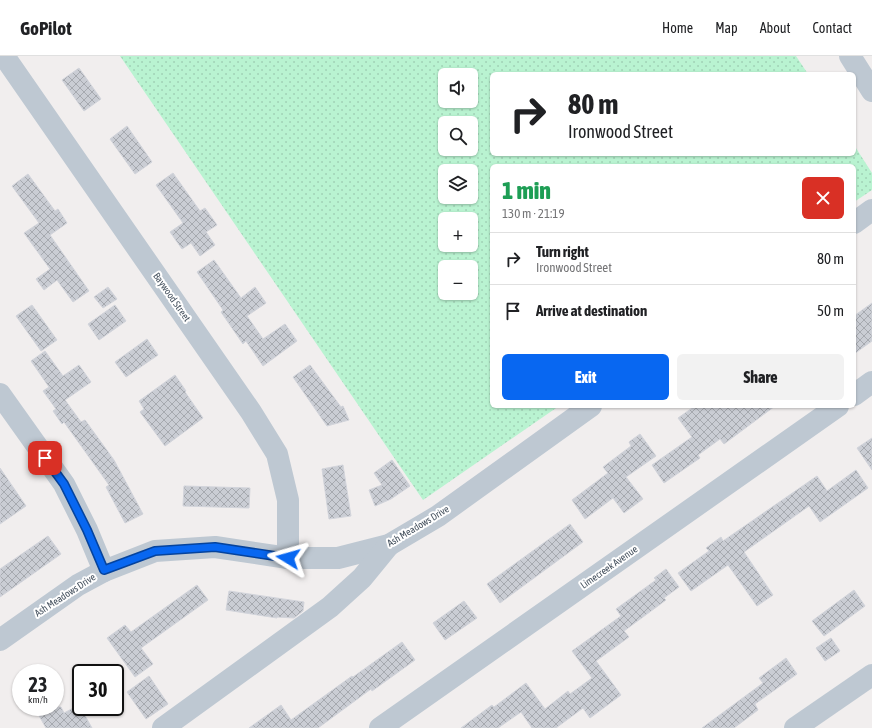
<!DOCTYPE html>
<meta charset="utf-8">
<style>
:root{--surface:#fff;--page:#f2f2f2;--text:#202124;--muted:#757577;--line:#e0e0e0;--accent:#0867f1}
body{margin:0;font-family:"Asap Condensed",sans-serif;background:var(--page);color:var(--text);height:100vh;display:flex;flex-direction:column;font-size:15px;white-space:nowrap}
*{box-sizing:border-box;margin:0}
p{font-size:13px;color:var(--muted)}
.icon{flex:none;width:22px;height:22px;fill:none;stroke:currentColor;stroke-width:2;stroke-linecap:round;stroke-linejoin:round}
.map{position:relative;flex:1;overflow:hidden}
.panel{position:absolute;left:490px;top:108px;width:366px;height:244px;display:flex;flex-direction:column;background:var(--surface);border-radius:6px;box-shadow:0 1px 3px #0004}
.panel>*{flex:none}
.banner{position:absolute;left:490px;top:16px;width:366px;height:84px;border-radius:6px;box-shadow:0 1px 3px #0004;background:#fff;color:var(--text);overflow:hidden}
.tools{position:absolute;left:438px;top:12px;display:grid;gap:8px}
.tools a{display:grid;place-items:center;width:40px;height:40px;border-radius:6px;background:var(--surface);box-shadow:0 1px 3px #0004;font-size:20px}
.speed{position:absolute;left:12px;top:608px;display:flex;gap:8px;font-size:20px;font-weight:700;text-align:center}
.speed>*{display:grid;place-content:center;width:52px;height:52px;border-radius:50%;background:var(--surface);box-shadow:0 1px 3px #0004;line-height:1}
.speed small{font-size:10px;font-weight:400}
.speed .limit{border:2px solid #111;border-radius:6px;background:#fff;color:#111}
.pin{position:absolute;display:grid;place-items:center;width:34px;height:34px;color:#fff;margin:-17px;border-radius:8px;box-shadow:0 2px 6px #0006}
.me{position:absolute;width:44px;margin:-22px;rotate:278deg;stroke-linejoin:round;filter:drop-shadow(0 0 3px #0008)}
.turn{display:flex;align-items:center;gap:14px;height:84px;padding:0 12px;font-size:18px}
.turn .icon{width:52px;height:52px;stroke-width:2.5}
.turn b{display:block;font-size:28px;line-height:34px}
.round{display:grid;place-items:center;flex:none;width:42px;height:42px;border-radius:6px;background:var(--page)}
.head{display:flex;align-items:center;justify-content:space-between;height:68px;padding:0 12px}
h1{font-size:24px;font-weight:800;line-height:30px;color:#1e9e55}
.cta{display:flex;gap:8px;margin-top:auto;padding:8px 12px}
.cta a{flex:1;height:46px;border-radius:6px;background:var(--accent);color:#fff;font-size:16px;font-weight:800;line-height:46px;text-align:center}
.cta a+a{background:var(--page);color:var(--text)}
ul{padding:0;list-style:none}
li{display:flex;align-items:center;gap:12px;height:52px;padding:0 12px;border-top:1px solid var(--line)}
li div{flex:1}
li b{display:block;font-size:15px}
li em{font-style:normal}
header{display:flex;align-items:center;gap:24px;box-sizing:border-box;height:56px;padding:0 20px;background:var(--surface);border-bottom:1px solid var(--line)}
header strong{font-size:19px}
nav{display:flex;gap:22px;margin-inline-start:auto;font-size:14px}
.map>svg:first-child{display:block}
</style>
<header>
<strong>GoPilot</strong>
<nav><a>Home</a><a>Map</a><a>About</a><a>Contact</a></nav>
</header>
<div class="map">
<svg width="872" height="672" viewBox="0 0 872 672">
<defs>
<pattern id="grass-dots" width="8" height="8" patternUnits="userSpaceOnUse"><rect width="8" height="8" fill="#b9f3d1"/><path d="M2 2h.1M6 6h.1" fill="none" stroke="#a0d2b6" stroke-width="1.8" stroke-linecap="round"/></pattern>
<pattern id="building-cross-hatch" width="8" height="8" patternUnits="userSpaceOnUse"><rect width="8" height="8" fill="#cacdd4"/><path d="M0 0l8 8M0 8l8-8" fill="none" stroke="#a6a9af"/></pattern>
</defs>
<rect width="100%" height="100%" fill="#f1eeee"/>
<!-- grass -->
<path fill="url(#grass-dots)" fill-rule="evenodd" d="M120,0H796L808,18H492V98H854V89L872,117V134L854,146V110H492V350H559L423,444ZM445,19H471V45H445ZM445,67H471V93H445ZM445,115H471V141H445ZM445,163H471V189H445ZM445,211H471V237H445Z"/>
<!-- building -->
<g fill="url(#building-cross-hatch)" stroke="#d2d4db">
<path d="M79,12L101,43L84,55L62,24Z"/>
<path d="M127,70L152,106L135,118L110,83Z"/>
<path d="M173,117L200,155L205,152L217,169L206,176L215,189L200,200L191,187L182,193L170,176L183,167L156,129Z"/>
<path d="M28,118L55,155L58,153L67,167L50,179L89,235L73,246L57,224L44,234L36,223L50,213L24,177L39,167L12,130Z"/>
<path d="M214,204L241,242L255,231L266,247L247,260L263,283L285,268L297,285L263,310L246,285L243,288L221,256L223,254L197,216Z"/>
<path d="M108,231L117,243L103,252L94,241Z"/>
<path d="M872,247V285L854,298V260Z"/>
<path d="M32,249L57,284L41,295L16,260Z"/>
<path d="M115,249L126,265L99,284L88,268Z"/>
<path d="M147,283L158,299L126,321L115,306Z"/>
<path d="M45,295L63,320L79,309L91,326L65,344L81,366L85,364L114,404L143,458L125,467L106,431L109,429L64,366L62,368L53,355L56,353L43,335L49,331L31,305Z"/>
<path d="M310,309L341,351L343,350L349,364L327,370L293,321Z"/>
<path d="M175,319L186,335L185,336L203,362L165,390L140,356L144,353L139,345Z"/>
<path d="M695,350H775L724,388L720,383L698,399L700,402L664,427L652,409L692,381L678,362Z"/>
<path d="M640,378L656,400L626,421L643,443L624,457L613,442L585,463L572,444L608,417L603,411L631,390L629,386Z"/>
<path d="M872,382V414L857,392Z"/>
<path d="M392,404L410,430L391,443L375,450L369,434L382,429L374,417Z"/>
<path d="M343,409L351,460L329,463L322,413Z"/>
<path d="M0,412L26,450L0,468Z"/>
<path d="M856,414L868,432L820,466L809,450L744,496L773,539L757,550L728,509L691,535L678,517L709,495L706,492L721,481L723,485L817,420L827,435Z"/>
<path d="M184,430L250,432L249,452L183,450Z"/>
<path d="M570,468L583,486L500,547L487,528Z"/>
<path d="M48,480L61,498L0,541V513Z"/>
<path d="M666,513L679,531L664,542L666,544L624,575L629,581L596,605L621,639L590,662L583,652L556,672H532L521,656L498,672H461L492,649L494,651L526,627L545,653L568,635L570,638L592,622L572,595L621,560L616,553L656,524L654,522Z"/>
<path d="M197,529L208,544L141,592L153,608L135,621L107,582L125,569L131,576Z"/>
<path d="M854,534L865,550L824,580L812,565Z"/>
<path d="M229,535L304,546L303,555L294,562L277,561V562L226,554Z"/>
<path d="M464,545L477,562L445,584L433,567Z"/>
<path d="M831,582L840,595L825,605L816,592Z"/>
<path d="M402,586L415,604L372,635L371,633L318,672H249L281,649L291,664L352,620L353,621Z"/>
<path d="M786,602L797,618L755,648L758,654L734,672H702L763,627L759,622Z"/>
<path d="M149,620L168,648L146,663L127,636Z"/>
<path d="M79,649L92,672H46L34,651H61L64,657Z"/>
</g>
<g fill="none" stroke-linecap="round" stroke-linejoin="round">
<!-- minor -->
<g stroke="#bec8d2" stroke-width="22">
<path d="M4,0L251,356L277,398L288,444V502"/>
<path d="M850,0L872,35"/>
<path d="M854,167L872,154"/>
<path d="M0,338L64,428L87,474L104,515"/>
<path d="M854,339L872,326"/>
<path d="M0,584L78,529L104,515L155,495L215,491L288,502H338L389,489L438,460L591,350"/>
<path d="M163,672L330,551L362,522L389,489"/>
<path d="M380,672L838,350"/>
<path d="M795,672L872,619"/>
</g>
</g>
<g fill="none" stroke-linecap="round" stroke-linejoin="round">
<!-- route casing -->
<g stroke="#05439d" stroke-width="10">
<path id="route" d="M45,402L64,428L87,474L104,514L155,495L215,491L288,502"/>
</g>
<!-- route -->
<use href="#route" stroke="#0867f1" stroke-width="7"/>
</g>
<g text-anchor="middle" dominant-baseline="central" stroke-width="4" stroke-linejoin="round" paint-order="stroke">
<!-- street labels -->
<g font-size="10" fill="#45515e" stroke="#fff">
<text transform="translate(172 241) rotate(55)">Baywood Street</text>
<text transform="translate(418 470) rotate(-31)">Ash Meadows Drive</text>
<text transform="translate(609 511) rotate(-35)">Limecreek Avenue</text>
<text transform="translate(65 539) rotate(-33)">Ash Meadows Drive</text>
</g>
</g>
</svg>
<div class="tools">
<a><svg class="icon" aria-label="sound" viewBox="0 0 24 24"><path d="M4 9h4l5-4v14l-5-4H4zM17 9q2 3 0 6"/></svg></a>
<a><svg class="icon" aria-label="search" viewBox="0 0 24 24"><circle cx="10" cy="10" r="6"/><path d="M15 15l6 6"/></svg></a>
<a><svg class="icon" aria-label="layers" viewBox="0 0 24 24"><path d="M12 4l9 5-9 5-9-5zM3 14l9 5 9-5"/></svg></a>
<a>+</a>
<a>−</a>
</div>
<div class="speed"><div>23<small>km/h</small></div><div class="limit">30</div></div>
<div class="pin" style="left:45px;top:402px;background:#d93025"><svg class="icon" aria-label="arrive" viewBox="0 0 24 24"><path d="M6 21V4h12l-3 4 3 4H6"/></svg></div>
<svg class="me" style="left:288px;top:502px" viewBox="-20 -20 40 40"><path d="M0-17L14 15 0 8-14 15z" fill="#0867f1" stroke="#fff" stroke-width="4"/></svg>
<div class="banner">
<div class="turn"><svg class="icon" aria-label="right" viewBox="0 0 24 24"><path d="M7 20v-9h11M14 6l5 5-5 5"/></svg><div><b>80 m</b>Ironwood Street</div></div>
</div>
<section class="panel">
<div class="head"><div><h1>1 min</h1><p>130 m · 21:19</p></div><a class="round" style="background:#d93025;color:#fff"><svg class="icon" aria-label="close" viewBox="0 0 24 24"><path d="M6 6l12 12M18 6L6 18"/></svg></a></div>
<ul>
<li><svg class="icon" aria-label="right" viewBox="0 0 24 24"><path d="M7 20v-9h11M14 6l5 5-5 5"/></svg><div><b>Turn right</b><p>Ironwood Street</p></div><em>80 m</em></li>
<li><svg class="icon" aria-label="arrive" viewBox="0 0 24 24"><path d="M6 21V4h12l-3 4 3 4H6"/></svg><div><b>Arrive at destination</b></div><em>50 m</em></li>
</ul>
<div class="cta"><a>Exit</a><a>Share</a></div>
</section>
</div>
